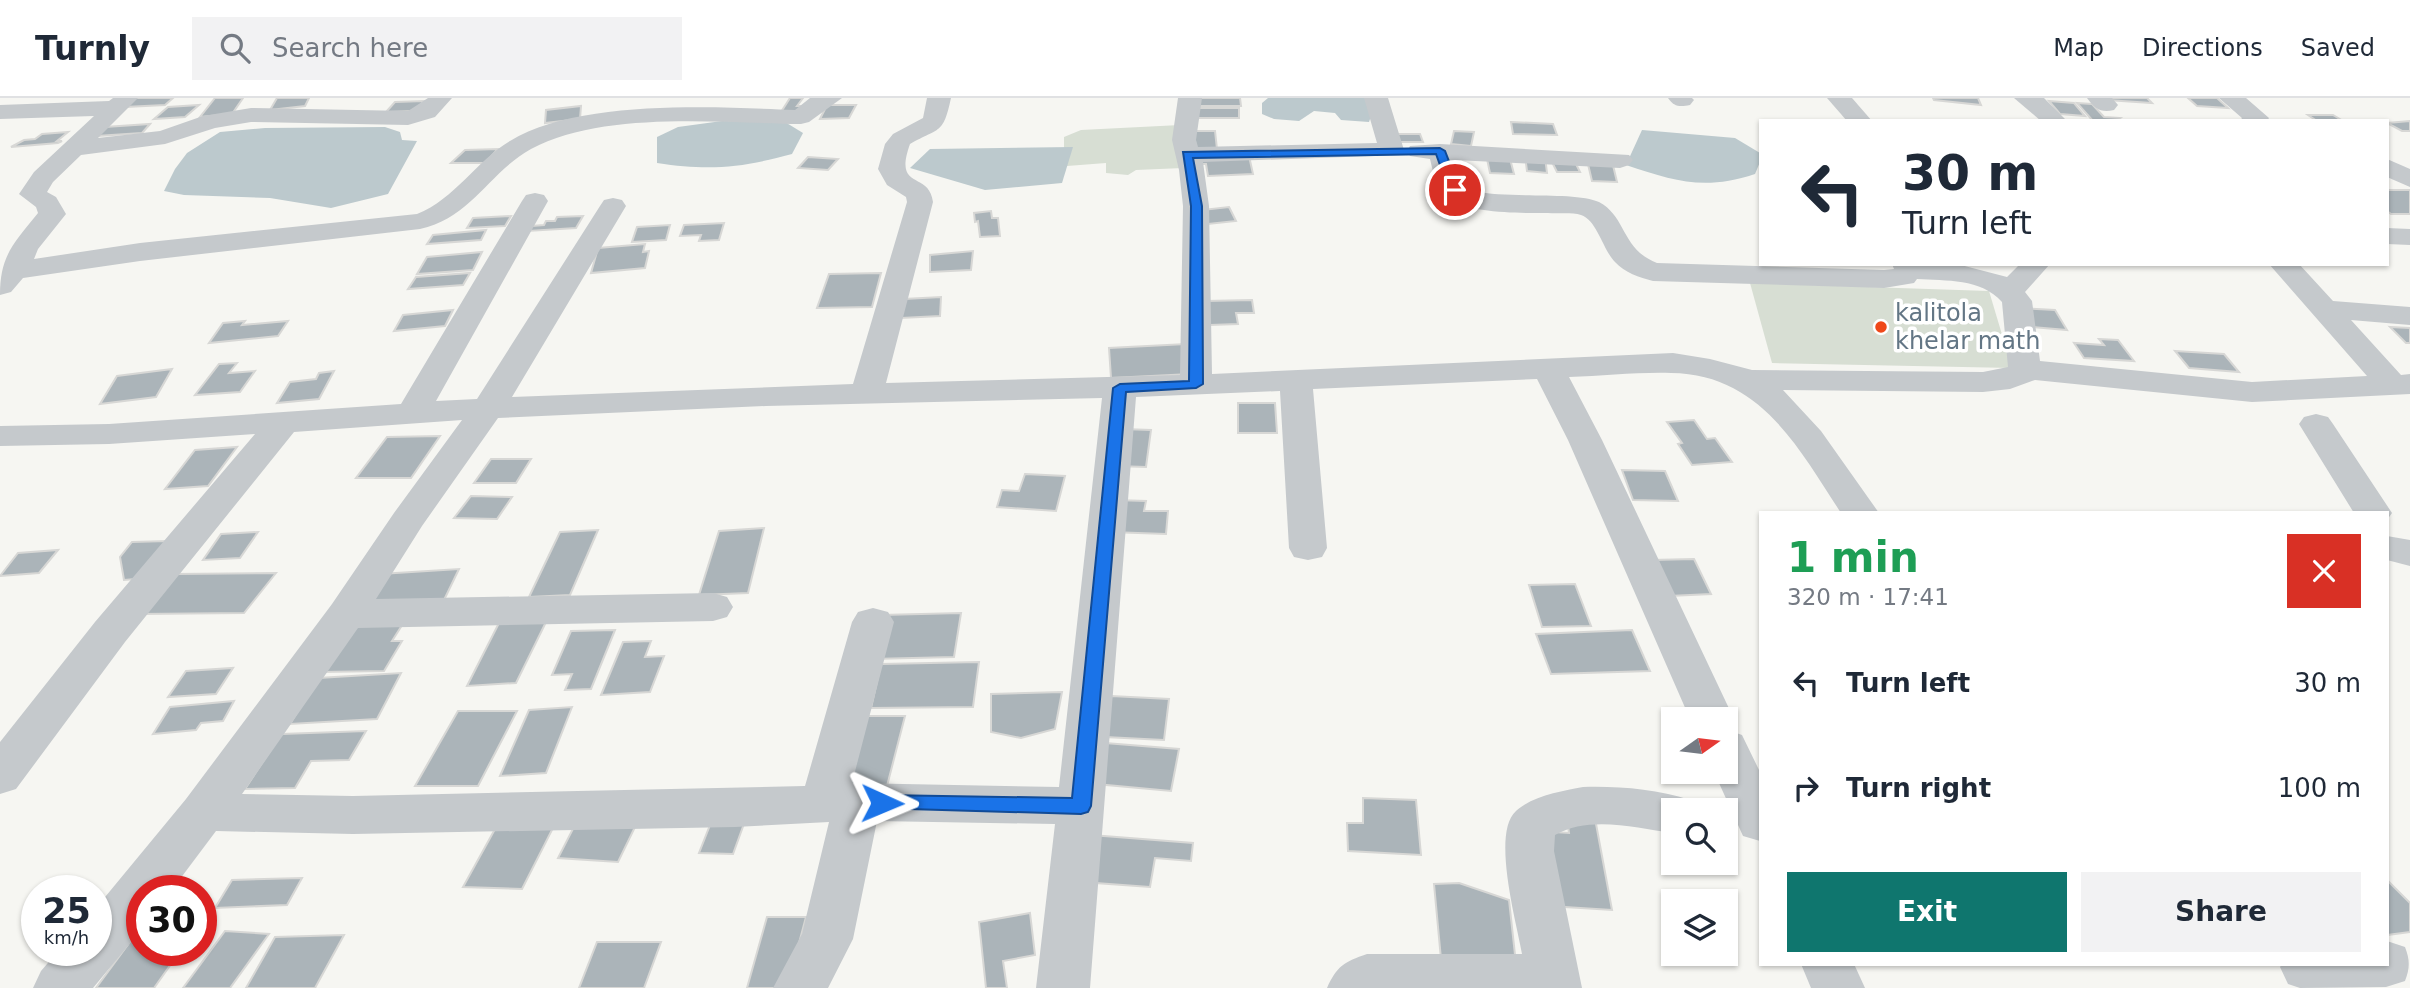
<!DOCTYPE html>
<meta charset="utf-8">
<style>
:root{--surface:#fff;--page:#f2f2f3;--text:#1f2937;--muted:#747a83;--line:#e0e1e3;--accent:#0f766e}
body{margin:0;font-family:"DejaVu Sans",sans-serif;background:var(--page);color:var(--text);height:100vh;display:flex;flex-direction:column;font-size:26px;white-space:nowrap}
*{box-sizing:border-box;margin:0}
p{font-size:23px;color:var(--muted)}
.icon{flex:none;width:38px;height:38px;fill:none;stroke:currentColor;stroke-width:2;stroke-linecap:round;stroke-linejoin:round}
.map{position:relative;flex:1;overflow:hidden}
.sheet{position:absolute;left:1759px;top:413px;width:630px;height:455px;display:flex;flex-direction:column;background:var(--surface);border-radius:0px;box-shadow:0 2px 5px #0004}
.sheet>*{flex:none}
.guide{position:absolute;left:1759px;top:21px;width:630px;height:147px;border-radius:0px;box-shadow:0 2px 5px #0004;background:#fff;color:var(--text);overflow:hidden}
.needle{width:46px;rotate:76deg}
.tools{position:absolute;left:1661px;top:609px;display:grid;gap:14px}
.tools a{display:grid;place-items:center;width:77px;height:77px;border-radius:0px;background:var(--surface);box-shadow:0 2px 5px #0004;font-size:35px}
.speed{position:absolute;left:21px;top:777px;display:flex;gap:14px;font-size:35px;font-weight:700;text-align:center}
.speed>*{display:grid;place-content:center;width:91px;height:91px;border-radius:50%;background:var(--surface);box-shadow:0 2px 5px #0004;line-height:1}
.speed small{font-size:18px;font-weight:400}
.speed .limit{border:10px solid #d22;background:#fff;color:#111}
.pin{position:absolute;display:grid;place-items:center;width:60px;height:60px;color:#fff;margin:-30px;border:4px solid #fff;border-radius:50%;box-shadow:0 2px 7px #0007}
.me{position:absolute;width:77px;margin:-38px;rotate:91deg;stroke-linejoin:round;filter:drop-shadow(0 0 5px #0008)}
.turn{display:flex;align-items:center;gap:24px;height:147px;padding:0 28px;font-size:32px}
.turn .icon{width:91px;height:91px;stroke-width:2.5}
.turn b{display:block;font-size:49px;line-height:60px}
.round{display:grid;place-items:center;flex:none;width:74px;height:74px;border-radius:0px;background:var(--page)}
.summary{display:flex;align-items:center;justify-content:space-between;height:119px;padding:0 28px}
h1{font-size:42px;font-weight:700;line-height:52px;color:#1e9e55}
.button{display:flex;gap:14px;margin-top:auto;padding:14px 28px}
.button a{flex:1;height:80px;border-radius:0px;background:var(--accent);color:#fff;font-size:28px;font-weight:700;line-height:80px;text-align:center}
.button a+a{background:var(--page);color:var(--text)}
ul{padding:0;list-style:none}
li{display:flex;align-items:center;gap:21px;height:105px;padding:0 28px}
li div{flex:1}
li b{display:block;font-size:26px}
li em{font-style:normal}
header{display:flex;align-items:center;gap:42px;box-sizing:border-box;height:98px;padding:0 35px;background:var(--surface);border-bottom:2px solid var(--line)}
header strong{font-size:33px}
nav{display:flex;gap:38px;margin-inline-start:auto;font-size:24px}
.search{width:490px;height:63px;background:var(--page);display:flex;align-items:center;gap:18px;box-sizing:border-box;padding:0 24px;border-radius:0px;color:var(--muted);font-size:26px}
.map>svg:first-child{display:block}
</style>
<header>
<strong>Turnly</strong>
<div class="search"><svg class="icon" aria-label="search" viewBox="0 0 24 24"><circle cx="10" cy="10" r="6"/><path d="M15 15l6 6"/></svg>Search here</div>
<nav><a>Map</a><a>Directions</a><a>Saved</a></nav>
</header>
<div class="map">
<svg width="2410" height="890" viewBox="0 0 2410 890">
<rect width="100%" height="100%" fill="#f6f6f2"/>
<!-- green -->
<g fill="#d7ded3">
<path d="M1180,27L1183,70L1136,72L1128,77L1106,75V65L1067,68L1064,62V39L1081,32Z"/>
<path d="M1750,185L1989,193L2012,270L1772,265Z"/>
</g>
<!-- water -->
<g fill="#bcc9cd">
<path d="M1268,0H1369L1372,15L1369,24L1341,22L1335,15L1314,13L1299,23L1274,21L1262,16V5Z"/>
<path d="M722,23L785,24L803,35L792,56C741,70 709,73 657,65V39L678,29Z"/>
<path d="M385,29L400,34L402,42L417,43L388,96L331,110L270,100L184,97L164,93L175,71L187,55L220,34L265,30Z"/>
<path d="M1642,32L1735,40L1760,55V64L1755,76C1704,93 1674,83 1626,67Z"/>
<path d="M1073,49L1062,85L985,92L910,70L930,51Z"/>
</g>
<!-- building -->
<g fill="#abb4b9" stroke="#d7d7d5" stroke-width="2">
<path d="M136,0H173L165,7L124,9Z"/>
<path d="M215,0H243L232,16L200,19Z"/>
<path d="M277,0H309L305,8L270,12Z"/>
<path d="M790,0H803L797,8H806L803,14H781Z"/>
<path d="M1197,0H1240L1241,8H1197Z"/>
<path d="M1933,0H1978L1981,7L1934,2Z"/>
<path d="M2105,0H2147L2152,5L2107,2Z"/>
<path d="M2188,0H2217L2228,10L2197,8Z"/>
<path d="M424,3L415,13L386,14L395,4Z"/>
<path d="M2049,3L2074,5L2085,18L2060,16Z"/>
<path d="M2077,5L2092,6L2104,19L2120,20L2115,23H2093Z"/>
<path d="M199,7L185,19L154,21L168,9Z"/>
<path d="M827,7H856L849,20L820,21Z"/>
<path d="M581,8L580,21L545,25L546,12Z"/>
<rect x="1198" y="10" width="41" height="10"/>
<path d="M2308,17H2333L2343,23H2317Z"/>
<path d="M2410,23V33H2402L2387,25Z"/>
<path d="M1511,24L1553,26L1557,37L1513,36Z"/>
<path d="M150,26L142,35L96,38L105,29Z"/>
<path d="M1194,33H1215L1217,51L1196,52Z"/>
<path d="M1454,33L1474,34L1471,48L1451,46Z"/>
<path d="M68,34L57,43H62L58,45L11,49L24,42L35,41L42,36Z"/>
<path d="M1395,36H1420L1423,44H1397Z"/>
<path d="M498,51L485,65H451L465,52Z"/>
<path d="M1486,56L1509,57L1514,76L1490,75Z"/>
<path d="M1249,58L1253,76L1208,78L1206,66H1199L1197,60Z"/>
<path d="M1525,58L1545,59L1547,75L1527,73Z"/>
<path d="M808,59L838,61L828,72L798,70Z"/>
<path d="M1550,60H1573L1580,74H1557Z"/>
<path d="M1587,62L1612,63L1617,84L1592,83Z"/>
<path d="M2387,92H2410V116H2391L2387,113Z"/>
<path d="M1229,109L1236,123L1208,126L1202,112Z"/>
<path d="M991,113L992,120H998L1000,138L980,139L978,123L975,124L974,115Z"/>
<path d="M511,118L505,128L467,130L473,120Z"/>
<path d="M583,118L576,130L528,133L531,128L544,127L546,123H555L557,119Z"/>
<path d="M724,125L719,142L699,143L701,137L680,138L684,127Z"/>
<path d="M670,127L666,142L632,144L637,129Z"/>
<path d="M486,132L481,142L427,146L433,137Z"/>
<path d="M645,146L643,154L649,153L645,170L591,175L598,150Z"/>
<path d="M973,153L971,172L930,174V157Z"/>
<path d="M482,154L473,172L417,176L427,159Z"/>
<path d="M470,175L463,187L408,191L416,179Z"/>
<path d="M881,175L872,209L817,210L829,176Z"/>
<path d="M941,199L940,218L901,220L904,201Z"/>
<path d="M1252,202L1254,215H1236L1238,226L1210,227L1206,203Z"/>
<path d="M2021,210L2055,212L2067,232L2032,229Z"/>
<path d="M453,212L445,228L394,233L403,217Z"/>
<path d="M245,223L242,227L288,223L278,238L209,245L223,225Z"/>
<path d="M2390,229L2410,230V245H2406Z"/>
<path d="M2099,241L2118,242L2134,263L2084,260L2074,245L2104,247Z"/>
<path d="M1186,246L1191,276L1111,280L1109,250Z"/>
<path d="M2175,253L2224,256L2239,274L2189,270Z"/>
<path d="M237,265L229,275L255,273L240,294L195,297L219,266Z"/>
<path d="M172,271L156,299L100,306L117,278Z"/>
<path d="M334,273L319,301L277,305L290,284L316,281L319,275Z"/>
<path d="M1238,305H1275L1277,335H1238Z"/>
<path d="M1694,322L1707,341L1715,340L1732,364L1692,367L1678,346L1682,345L1667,324Z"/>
<path d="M1122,331L1151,332L1146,369L1116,368Z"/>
<path d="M440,338L411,380H356L387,339Z"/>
<path d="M237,349L208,388L165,391L195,352Z"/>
<path d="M491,361H531L516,385H474Z"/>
<path d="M1622,372L1665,373L1678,403L1633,402Z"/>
<path d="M1025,376L1065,378L1056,413L997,409L1002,392L1019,393Z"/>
<path d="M471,398L512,399L497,421L454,420Z"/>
<path d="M1115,402L1146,403L1144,413H1168L1166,436L1110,434Z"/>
<path d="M764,430L748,495L699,497L719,433Z"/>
<path d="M598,432L570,497L529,499L560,434Z"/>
<path d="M258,434L240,460L203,462L221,436Z"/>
<path d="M167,443L136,481L124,482L120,459L132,444Z"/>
<path d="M58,452L39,475L0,478L18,455Z"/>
<path d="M1694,461L1711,496L1669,498L1652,462Z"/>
<path d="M459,471L444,502L362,507L380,476Z"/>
<path d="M276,475L244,515L138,516L174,476Z"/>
<path d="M1575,486L1591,528L1542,529L1529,487Z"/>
<path d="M961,515L954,559L871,561L881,517Z"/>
<path d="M406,521L392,543H402L384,573L321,574L355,522Z"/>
<path d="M547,522L516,585L467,588L500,523Z"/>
<path d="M615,532L591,591L565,592L572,576L552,577L571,533Z"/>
<path d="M1632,532L1650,573L1551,576L1536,536Z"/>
<path d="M651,543L645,559L664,558L650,594L601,597L623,544Z"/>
<path d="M979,564L973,609L871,610L881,566Z"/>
<path d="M233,570L216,596L168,599L186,573Z"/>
<path d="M401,575L377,621L290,626L318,580Z"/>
<path d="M1062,594L1055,631L1021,640L991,634V596Z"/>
<path d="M1111,598L1169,601L1164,642L1105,639Z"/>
<path d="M234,603L223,623L201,625L196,632L153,636L170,609Z"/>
<path d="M572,609L546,675L500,678L529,612Z"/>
<path d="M458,613H517L478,688H415Z"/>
<path d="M862,618H905L887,688H842Z"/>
<path d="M366,633L349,662L311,663L295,690L245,691L281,636Z"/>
<path d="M1105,645L1179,651L1171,693L1096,686Z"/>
<path d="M1363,700L1416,702L1421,757L1348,753L1347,725H1363Z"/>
<path d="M1566,713L1594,715L1612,812L1549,808L1538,733L1569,735Z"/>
<path d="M578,721L637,725L618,764L558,760Z"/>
<path d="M500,722L556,724L522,791L463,789Z"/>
<path d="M712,722L745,723L733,756L699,755Z"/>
<path d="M1091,737L1193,745L1191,763L1155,760L1150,789L1082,784Z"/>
<path d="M302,780L287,807L215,810L232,782Z"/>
<path d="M2387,782L2410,805V834L2387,837Z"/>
<path d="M1459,785L1509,802L1516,866L1441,861L1434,786Z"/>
<path d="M1030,815L1035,857L1003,863L1007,890H986L979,824Z"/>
<path d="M767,819H806L787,890H747Z"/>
<path d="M225,833L269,836L230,890H183Z"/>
<path d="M135,837H142V852H181L154,890H96Z"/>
<path d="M344,837L315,890H246L275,839Z"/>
<path d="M597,844H661L644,890H579Z"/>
</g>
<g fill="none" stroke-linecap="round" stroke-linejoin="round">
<!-- minor -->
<g fill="#c5c9cc" fill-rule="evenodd">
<path d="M113,0H138L98,40L160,33L203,18L251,10L408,13L428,0H452L435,19L408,27L251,24L215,30L165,46L81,57L53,84L47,94L56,99L66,116L38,151L34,161L140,145L417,116C455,101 476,63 510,43C579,1 716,9 795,12L810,0H842L809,24L801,26C721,25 604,12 531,51C488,75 472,119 420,131L140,163L23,180L11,194L0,197C0,157 14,145 38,115L36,109L19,96L34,74L94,18L0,21V7L109,3Z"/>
<path d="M927,0H951C943,37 940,29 910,46C893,94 929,72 933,104L886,285L1180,277L1183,108L1179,72L1172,42L1178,0H1202L1196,42L1198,49L1377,45L1364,0H1388L1404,52L1401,57L1203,64L1209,108L1212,276L1673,255L1710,261L1752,272L1983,274L2008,269L2002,204C1981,180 1946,183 1917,181L1914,185L1884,190L1653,183C1639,179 1625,175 1615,164C1603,152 1597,122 1581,117C1572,114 1558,116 1548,115C1524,115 1467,116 1448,100C1437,91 1433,74 1430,61L1410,58L1407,53L1410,48L1440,46L1629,57L1633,62L1629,67L1620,70L1455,62L1465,87L1475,93C1507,101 1576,93 1599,104C1627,119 1621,151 1657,165L1884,172L1894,171L1892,166H1957L2007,179L2020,166H2050L2025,194L2032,203L2040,263L2252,284L2367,278L2269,166H2299L2333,203L2410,209V227L2351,222L2401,277L2410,276V296L2252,304L2035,282L2010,291L1983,294L1783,292L1821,333L1879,415H1841C1798,349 1760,276 1671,275C1638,274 1603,278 1569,279L1602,342L1734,621L1728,632L1742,637L1760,674V743L1743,738L1714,674H1726V621H1690L1568,342L1537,281L1313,291L1327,450L1322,459L1308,462L1294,459L1289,450L1280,293L1136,299L1090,890H1036L1055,726L877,723L853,841L828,890H773L802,836L829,724L735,729L353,736L216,733L171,793H142V831L93,890H33L41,873L59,852H96V810L186,701L332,506L394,415L462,322L294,334L125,544L16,691L0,696V644L95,524L255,336L109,346L0,348V328L109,326L401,306L522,103L526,97L535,95L544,97L548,103L436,303L477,301L600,108L604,102L613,100L622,102L626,108L512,299L853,286L907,104L906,99L887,87L878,71L885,46L893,36L923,20ZM1102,300L1059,689L852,685L894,524L888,514L873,510L858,514L852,524L805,688L353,698L242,696L358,530L713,523L727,519L733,509L727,499L713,495L376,501L422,428L498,320L766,308Z"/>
<path d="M1668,0H1692L1694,2L1690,7C1680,9 1674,9 1668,0Z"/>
<path d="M1827,0H1852L1872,23H1847Z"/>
<path d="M2014,0H2044L2067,23H2041Z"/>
<path d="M2087,0H2112L2118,7L2114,12C2101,15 2095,11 2087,0Z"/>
<path d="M2219,0H2246L2269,20L2267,23H2240L2242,20Z"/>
<path d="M2387,61L2410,71V89L2387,79Z"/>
<path d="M2387,130L2410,131V147L2387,146Z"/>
<path d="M2316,316L2328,319L2333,326L2392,415L2387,422V415H2354L2299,326L2304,319Z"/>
<path d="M2387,438L2410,442V468L2387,462Z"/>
<path d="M1583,689C1618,688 1656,691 1690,702L1695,712H1673V735C1636,730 1590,717 1555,737L1554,753L1582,890H1327C1337,868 1344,864 1367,856H1522C1517,826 1491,735 1516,713C1532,698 1562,693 1583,689Z"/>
<path d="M2387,843L2405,849C2410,862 2410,870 2405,883L2386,889L2300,890L2288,886L2280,869L2282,866H2387Z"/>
<path d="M1801,866H1854L1865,890H1811Z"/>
</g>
</g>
<!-- route -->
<path fill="#1a73e8" stroke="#114b97" stroke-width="2" d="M1440,50L1445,53L1460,92L1458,94L1449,92L1436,56L1193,60L1202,108L1203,286L1196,290L1126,294L1091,708L1088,714L1081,716L875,710L872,705L875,699L882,697L1072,700L1113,290L1120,286L1189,283L1191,108L1183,54Z"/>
<!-- markers -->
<circle fill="#ef4819" stroke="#fff" stroke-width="2.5" cx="1881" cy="229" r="7"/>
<g text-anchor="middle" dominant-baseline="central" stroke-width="7" stroke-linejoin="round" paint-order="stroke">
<!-- poi labels -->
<g font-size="24" fill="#637685" stroke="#fff" text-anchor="start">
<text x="1895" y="215">kalitola<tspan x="1895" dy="28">khelar math</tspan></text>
</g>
</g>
</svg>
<div class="tools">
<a><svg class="needle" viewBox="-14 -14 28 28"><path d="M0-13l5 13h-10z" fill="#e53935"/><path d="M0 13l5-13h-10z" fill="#747a83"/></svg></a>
<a><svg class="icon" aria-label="search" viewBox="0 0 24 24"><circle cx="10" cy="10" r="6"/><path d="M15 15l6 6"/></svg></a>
<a><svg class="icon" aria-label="layers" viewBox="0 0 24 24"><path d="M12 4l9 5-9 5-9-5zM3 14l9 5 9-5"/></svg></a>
</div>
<div class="speed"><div>25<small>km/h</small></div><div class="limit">30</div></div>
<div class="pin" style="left:1455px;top:92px;background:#d93025"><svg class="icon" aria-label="arrive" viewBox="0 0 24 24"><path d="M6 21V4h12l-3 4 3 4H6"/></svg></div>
<svg class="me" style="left:882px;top:705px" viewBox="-20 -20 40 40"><path d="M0-17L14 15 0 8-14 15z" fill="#1a73e8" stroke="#fff" stroke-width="4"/></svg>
<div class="guide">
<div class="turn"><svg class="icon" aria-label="left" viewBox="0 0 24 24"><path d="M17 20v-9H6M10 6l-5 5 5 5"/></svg><div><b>30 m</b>Turn left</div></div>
</div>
<section class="sheet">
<div class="summary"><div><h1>1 min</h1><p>320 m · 17:41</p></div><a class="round" style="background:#d93025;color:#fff"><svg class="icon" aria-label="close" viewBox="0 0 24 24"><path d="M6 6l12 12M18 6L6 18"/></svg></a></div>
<ul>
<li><svg class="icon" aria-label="left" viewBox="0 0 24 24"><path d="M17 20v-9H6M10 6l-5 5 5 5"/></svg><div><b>Turn left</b></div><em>30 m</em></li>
<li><svg class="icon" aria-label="right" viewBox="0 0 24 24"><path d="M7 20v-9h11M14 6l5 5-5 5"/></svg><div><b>Turn right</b></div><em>100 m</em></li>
</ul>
<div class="button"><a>Exit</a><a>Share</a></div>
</section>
</div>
